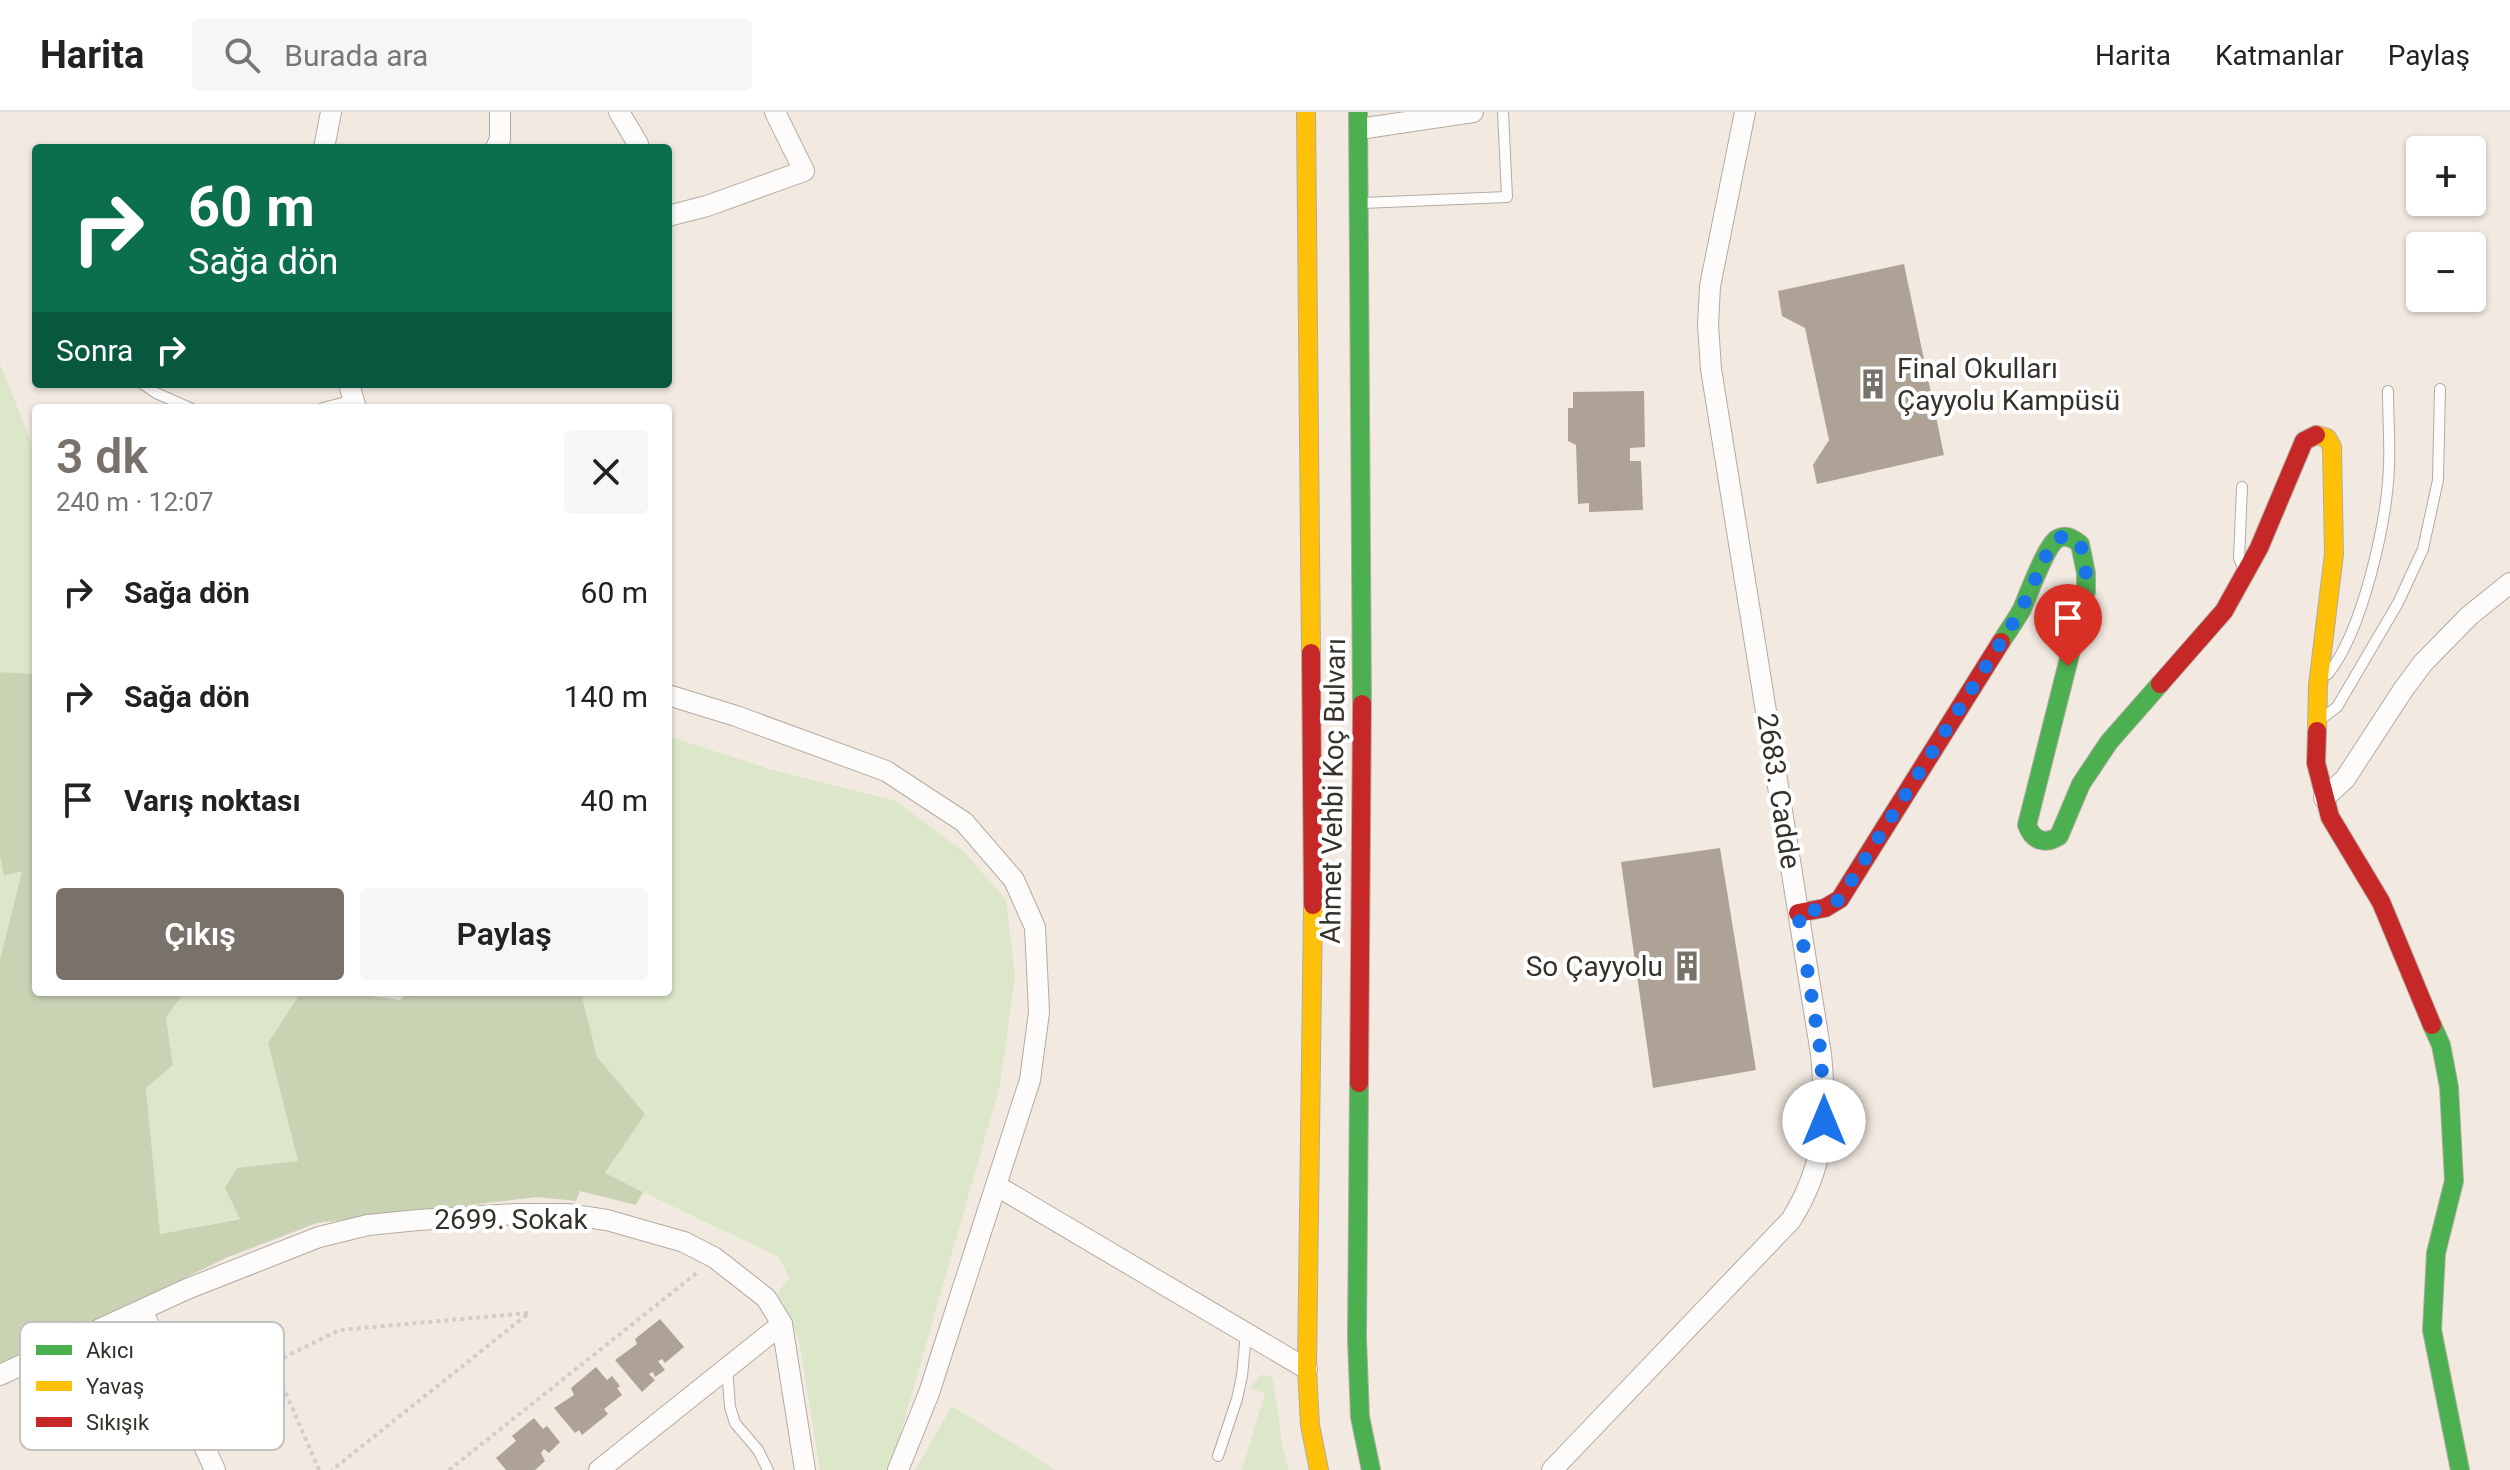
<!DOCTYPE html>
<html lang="tr">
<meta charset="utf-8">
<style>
:root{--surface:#fff;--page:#f6f6f6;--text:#222;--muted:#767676;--line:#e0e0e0;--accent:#78726a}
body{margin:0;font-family:Roboto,sans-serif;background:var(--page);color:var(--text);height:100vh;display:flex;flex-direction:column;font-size:30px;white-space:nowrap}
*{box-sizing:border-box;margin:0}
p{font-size:26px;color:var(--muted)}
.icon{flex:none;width:44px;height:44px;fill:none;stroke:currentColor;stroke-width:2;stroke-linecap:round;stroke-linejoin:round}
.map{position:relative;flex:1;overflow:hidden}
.details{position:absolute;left:32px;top:292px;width:640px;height:592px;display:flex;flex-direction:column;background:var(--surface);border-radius:8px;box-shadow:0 2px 6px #0004}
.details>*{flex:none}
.hud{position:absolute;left:32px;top:32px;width:640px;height:244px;border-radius:8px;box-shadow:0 2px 6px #0004;background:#0b6e4f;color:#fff;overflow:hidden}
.buttons{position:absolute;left:2406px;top:24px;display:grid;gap:16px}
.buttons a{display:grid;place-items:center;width:80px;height:80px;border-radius:8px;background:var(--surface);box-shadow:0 2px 6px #0004;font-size:40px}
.pin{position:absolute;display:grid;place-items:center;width:68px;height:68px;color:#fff;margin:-82px -34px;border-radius:50% 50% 50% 0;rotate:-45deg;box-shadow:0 0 8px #0007}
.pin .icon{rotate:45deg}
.me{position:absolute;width:88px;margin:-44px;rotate:0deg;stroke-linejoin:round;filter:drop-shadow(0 0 6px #0008)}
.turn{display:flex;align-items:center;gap:28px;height:168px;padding:0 24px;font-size:36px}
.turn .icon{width:104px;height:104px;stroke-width:2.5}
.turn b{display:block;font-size:56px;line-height:68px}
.then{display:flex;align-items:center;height:76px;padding:0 24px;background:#0003;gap:16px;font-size:30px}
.round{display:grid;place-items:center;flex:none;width:84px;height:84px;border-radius:8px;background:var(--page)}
.head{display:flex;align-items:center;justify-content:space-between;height:136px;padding:0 24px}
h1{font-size:48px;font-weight:600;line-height:60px;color:var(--accent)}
.button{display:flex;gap:16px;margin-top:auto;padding:16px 24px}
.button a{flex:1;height:92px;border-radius:8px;background:var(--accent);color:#fff;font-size:32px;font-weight:600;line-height:92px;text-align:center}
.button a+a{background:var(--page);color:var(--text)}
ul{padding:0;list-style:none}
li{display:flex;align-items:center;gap:24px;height:104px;padding:0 24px}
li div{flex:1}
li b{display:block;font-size:30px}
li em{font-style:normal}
header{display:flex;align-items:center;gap:48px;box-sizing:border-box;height:112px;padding:0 40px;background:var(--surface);border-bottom:2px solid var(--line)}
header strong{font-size:38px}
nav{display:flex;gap:44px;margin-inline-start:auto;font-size:28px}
.search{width:560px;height:72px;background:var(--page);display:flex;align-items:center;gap:20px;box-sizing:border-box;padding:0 28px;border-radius:8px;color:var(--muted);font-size:30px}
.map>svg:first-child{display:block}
</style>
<header>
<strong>Harita</strong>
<div class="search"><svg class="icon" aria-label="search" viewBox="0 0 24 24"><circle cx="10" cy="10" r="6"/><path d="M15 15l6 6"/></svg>Burada ara</div>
<nav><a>Harita</a><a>Katmanlar</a><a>Paylaş</a></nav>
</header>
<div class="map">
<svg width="2510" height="1358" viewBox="0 0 2510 1358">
<rect width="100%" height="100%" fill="#f2eae1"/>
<!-- green -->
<g fill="#dce6c8">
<path d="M0,252L36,342V562L0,560Z"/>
<path d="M668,624L769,657L896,689L964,740L1006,788L1015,865L1000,973L890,1358H820L799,1227L777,1182L789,1166L779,1145L605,1062L644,1002L597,945L581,880H668Z"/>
<path d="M0,745L4,764L22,758L0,848Z"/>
<path d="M184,880H301L268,931L298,1049L240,1106L160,1122L146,975L173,953L166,906Z"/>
<path d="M1263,1262L1273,1266L1282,1332L1289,1358H1242L1265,1281L1249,1276Z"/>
<path d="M952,1294L1056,1358H915Z"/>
</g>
<!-- forest -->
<path fill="#c9d3b4" d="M0,560L36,562V880H184L166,906L173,953L146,976L160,1122L240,1107L225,1076L237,1056L298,1049L268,931L301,880H343L400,888L407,880H581L597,945L645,1002L605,1061L643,1080L636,1093L580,1079L576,1089L537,1085L317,1111L228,1145L0,1255V848L22,759L4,764L0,745Z"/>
<!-- building -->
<g fill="#aea297">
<path d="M1904,152L1944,343L1817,372L1813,353L1829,328L1805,216L1782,204L1778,179Z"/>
<path d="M1644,279L1645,335L1630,336V349H1641L1643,398L1589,400V391L1578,392L1576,333L1568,329V296H1573V280Z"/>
<path d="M1720,736L1756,958L1653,976L1621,750Z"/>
<path d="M660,1207L684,1235L665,1251L662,1247L658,1249L665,1258L655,1265L653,1260L649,1262L655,1268L642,1280L615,1248L637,1232L635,1227Z"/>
<path d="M596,1255L607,1268L612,1264L620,1274L617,1276L622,1283L604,1297L608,1302L582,1323L579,1318L575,1321L554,1296L574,1283L571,1276Z"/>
<path d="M534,1306L543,1317L547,1314L560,1330L549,1341L544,1337L541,1341L545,1349L535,1358H506L496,1346L516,1329L512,1324Z"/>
</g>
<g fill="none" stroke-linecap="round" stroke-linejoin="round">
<!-- lane casing -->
<g stroke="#b2aba4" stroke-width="12">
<g id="lane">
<path d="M1362,91L1507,85L1503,0"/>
<path d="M143,272L156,281L190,296"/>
<path d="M323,296L354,288"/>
<path d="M2242,375L2239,446L2243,456"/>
<path d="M2328,562C2363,518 2387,410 2389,354C2390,329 2388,304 2388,279"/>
<path d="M2321,607L2337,595L2398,491L2423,437L2438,368L2440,277"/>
<path d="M727,1256L730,1295L735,1311L758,1338L768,1358"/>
<path d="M1218,1344L1237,1287L1242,1264L1246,1221"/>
</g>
</g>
<!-- street casing -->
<g stroke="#b2aba4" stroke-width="22">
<g id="street">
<path d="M619,0L638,32L636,36"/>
<path d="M1359,17L1473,0"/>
<path d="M324,36L331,0"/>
<path d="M496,36L500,27V0"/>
<path d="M668,104L707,94L804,59L775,0"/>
<path d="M349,272L356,296"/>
<path d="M668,583L736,604L886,659L964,710L1014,768L1035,815L1039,900L1030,968L929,1281L898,1358"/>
<path d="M2324,686L2345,667L2403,578L2423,551L2469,504L2510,471"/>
<path d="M997,1074L1307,1257"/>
<path d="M142,1198L215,1358"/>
<path d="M0,1263L187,1177L319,1125L368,1113L418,1108L516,1102H567L607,1108L684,1130L715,1146L766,1186L782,1212L805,1358"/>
<path d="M599,1358L782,1212"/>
<path d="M1552,1358L1791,1108C1826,1052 1827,1005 1821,942L1711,257L1708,213L1710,174L1745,0"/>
</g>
</g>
<!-- fast casing -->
<g stroke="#b2aba4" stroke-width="20">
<g id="fast">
<path d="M1358,0L1362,592"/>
<path d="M2001,530C2008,519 2016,508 2022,497C2028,483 2046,434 2057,427C2065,422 2073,426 2080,432L2086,461V479L2027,713C2033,729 2045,733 2059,724L2081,672L2109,630L2160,572"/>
<path d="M2432,913L2441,933L2449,975L2454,1069L2436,1141L2432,1218L2460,1358"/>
<path d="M1359,971L1357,1227L1360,1305L1371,1358"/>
</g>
</g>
<!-- slow casing -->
<g stroke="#b2aba4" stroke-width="20">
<g id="slow">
<path d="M1306,0L1311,541"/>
<path d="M2316,323L2327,326L2332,335L2334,442L2318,573L2317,619"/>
<path d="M1313,793L1307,1257L1310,1313L1319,1358"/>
</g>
</g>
<!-- jam casing -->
<g stroke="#b2aba4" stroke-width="20">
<g id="jam">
<path d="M1311,541L1313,793"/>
<path d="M2160,572L2224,499L2259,436L2304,329L2316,323"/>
<path d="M2317,619L2316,651L2330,705L2381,790L2432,913"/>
<path d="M1798,801L1825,796L1840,787L2001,530"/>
<path d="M1359,971L1362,592"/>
</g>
</g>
<!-- path -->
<g stroke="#d0cdca" stroke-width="4" stroke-dasharray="4 4" stroke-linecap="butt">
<path d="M319,1358L273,1251L339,1218L529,1201L332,1358"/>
<path d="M449,1358L698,1160"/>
</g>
<!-- lane -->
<use href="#lane" stroke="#fdfcfa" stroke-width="10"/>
<!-- street -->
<use href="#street" stroke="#fdfcfa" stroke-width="20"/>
<!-- fast -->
<use href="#fast" stroke="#4caf50" stroke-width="18"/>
<!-- slow -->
<use href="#slow" stroke="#ffc107" stroke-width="18"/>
<!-- jam -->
<use href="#jam" stroke="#c62828" stroke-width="18"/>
</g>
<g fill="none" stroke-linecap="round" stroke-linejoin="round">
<!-- route -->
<path stroke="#1a73e8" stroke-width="14" stroke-dasharray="0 25.2" d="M1824,1009L1821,942L1798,801L1825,796L1840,787L2020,500L2051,433C2059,422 2071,422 2080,432C2095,472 2078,514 2068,554"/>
</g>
<!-- icons -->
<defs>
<g id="building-bare" transform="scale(2.4)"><path d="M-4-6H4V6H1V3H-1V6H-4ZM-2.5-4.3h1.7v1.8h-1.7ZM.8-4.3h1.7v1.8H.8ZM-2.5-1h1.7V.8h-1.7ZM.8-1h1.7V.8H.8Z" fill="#78726a" stroke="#fff" stroke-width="2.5" paint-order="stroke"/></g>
</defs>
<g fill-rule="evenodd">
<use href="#building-bare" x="1873" y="272"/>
<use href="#building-bare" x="1687" y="854"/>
</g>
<g text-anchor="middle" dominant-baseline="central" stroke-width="8" stroke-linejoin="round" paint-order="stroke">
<!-- poi labels -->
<g font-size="28" fill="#36312a" stroke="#fff" text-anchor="start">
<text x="1897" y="256">Final Okulları<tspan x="1897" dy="32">Çayyolu Kampüsü</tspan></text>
<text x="1663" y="854" text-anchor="end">So Çayyolu</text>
</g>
<!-- street labels -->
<g font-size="28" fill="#36312a" stroke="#fff">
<text transform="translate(1333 679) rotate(-89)">Ahmet Vehbi Koç Bulvarı</text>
<text transform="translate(1779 679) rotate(81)">2683. Cadde</text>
<text x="511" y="1107">2699. Sokak</text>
</g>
</g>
<!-- legend -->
<rect x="20" y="1210" width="264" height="128" rx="12" fill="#fff" stroke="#c3c1bf" stroke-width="2"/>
<rect x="36" y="1233" width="36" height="10" fill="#4caf50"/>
<rect x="36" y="1269" width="36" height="10" fill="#ffc107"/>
<rect x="36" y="1305" width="36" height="10" fill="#c62828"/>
<g font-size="22" fill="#36312a">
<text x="86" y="1246">Akıcı</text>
<text x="86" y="1282">Yavaş</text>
<text x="86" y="1318">Sıkışık</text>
</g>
</svg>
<div class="buttons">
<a>+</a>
<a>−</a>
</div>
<div class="pin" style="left:2068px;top:554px;background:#d93025"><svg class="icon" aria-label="arrive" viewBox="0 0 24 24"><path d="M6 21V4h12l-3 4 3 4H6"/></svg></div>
<svg class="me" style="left:1824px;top:1009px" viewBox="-20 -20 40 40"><circle r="19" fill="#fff"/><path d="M0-13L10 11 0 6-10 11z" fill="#1a73e8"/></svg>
<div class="hud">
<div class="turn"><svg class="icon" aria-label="right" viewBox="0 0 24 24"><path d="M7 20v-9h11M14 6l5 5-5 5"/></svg><div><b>60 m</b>Sağa dön</div></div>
<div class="then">Sonra<svg class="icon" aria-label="right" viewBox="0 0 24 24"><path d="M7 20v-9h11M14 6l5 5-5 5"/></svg></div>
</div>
<section class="details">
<div class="head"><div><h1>3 dk</h1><p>240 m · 12:07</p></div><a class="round"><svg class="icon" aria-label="close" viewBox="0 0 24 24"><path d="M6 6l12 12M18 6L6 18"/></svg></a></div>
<ul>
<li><svg class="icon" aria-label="right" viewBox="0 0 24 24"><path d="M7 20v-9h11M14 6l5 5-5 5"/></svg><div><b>Sağa dön</b></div><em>60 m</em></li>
<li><svg class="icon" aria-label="right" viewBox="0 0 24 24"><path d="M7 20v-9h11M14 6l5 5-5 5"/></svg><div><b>Sağa dön</b></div><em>140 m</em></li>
<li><svg class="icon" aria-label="arrive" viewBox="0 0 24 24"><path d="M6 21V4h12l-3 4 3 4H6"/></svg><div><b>Varış noktası</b></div><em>40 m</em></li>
</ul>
<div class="button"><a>Çıkış</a><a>Paylaş</a></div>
</section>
</div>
